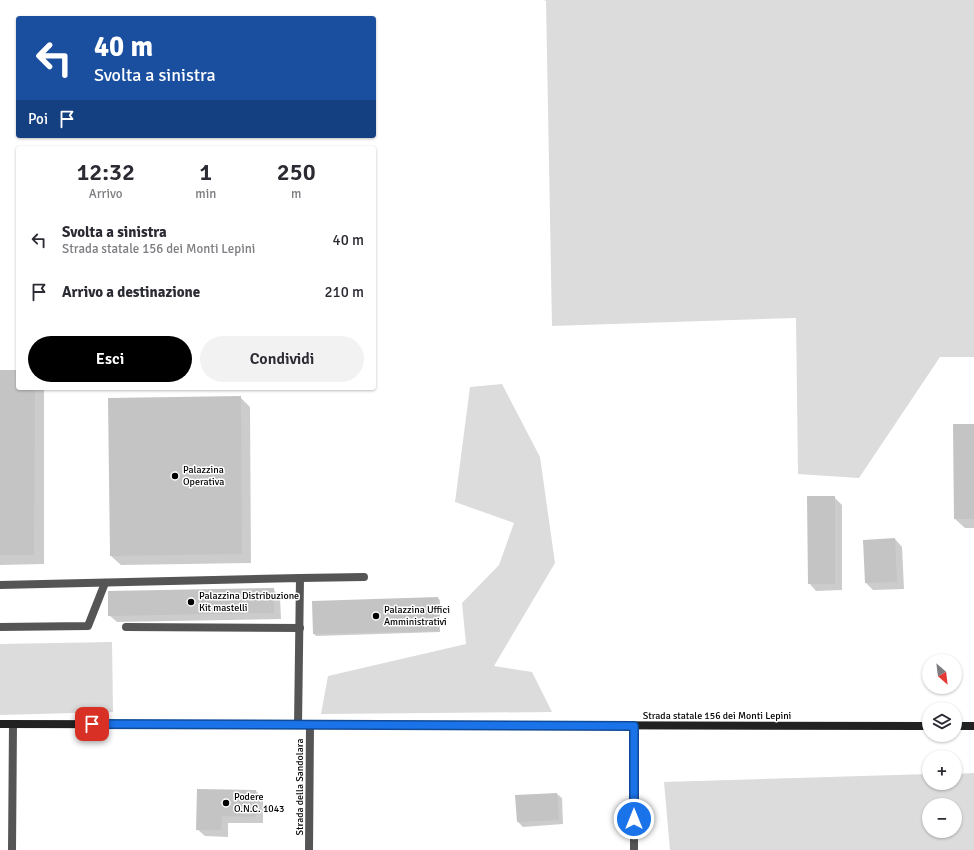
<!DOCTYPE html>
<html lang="it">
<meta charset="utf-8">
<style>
:root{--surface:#fff;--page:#f2f2f3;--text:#2b2b33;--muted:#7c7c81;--accent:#000}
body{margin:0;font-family:Signika,sans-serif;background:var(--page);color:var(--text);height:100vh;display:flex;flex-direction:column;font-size:15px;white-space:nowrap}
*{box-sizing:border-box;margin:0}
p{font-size:13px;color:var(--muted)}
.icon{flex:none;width:22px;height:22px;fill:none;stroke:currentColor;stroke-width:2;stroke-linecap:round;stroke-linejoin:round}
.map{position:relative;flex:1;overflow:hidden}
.panel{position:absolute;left:16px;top:146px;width:360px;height:244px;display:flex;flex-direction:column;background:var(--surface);border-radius:4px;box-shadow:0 1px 3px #0004}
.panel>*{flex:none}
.top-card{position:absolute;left:16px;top:16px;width:360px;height:122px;border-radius:4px;box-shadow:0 1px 3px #0004;background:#1a4fa0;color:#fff;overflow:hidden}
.needle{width:26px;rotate:152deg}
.controls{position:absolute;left:922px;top:654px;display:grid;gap:8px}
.controls a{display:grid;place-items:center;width:40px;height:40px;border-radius:50%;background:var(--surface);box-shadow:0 1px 3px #0004;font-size:20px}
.pin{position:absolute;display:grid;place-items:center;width:34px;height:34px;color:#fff;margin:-17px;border-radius:8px;box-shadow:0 2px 6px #0006}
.me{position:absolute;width:44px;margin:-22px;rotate:0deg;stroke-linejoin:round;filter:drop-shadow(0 0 3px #0008)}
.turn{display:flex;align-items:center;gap:14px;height:84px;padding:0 12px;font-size:18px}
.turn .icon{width:52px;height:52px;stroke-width:2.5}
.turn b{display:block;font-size:28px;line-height:34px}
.then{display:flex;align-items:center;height:38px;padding:0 12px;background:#0003;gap:8px;font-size:15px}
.eta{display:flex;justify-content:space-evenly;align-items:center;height:68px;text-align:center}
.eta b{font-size:24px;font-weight:600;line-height:28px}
.cta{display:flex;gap:8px;margin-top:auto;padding:8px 12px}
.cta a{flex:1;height:46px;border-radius:24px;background:var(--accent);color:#fff;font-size:16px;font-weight:600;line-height:46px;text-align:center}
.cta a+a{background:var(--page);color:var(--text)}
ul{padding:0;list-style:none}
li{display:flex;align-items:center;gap:12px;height:52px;padding:0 12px}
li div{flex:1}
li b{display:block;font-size:15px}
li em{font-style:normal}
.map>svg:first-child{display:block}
</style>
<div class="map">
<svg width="974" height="850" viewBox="0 0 974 850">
<rect width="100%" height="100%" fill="#fff"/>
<!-- green -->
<g fill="#dcdcdc" fill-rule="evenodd">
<path d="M544,0H974V357H940L859,478L798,474L796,318L552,326L546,1Z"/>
<path d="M502,384L540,457L555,563L494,666L532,672L552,712L321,714L328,676L466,644L462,603L499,565L514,523L455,502L470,387Z"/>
<path d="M112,642L113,712L0,715V644Z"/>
<path d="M974,773V850H670L664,782L929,774V783H955V774ZM929,805H955V831H929Z"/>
</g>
<!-- shadow -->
<g fill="#0003">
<path d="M0,371H18V388H44V564L0,565Z"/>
<path d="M240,397L250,407L251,563L121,565L111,556Z"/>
<path d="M974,425V528H965L955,519Z"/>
<path d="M834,497L842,505V590L816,591L809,583Z"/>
<path d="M895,539L902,547L904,589L873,590L866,583Z"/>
<path d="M273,589L280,597L281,619L117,622L109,615Z"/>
<path d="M438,598L440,600V632L316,636L314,634Z"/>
<path d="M256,791L263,798V823H228V837L205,836L197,829Z"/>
<path d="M557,794L562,798L563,824L523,827L518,822L516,796Z"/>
</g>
<!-- building -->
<g fill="#c4c4c4">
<path d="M0,370H18V388H35L34,555H0Z"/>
<path d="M241,396L242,554L110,556L108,398Z"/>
<path d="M953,424H974V519H954Z"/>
<path d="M807,496H835V584H808Z"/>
<path d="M895,538L897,582L865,583L863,540Z"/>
<path d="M274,588V613L108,616V591Z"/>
<path d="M438,597L439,631L313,634L312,601Z"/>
<path d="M197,789L256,790V817L222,816L221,830H196Z"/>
<path d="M557,793L559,820L517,822L515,795Z"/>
</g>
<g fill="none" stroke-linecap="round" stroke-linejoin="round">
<!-- lane -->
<g stroke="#555" stroke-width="8">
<path d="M300,578L364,577"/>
<path d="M0,585L300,578L298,725"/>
<path d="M0,627L88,626L105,583"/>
<path d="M126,627L300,628"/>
</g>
<!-- street -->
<g stroke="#555" stroke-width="8">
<path d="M634,726V850"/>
<path d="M12,850L13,724"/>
<path d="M309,850L310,725"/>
</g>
<!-- secondary -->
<g stroke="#222" stroke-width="8">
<path d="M0,724L929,726"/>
<path d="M955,726H974"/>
</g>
</g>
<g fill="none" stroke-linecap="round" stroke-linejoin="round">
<!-- route casing -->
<g stroke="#114b97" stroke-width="10">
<path id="route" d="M92,724L634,726V819"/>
</g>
<!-- route -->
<use href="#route" stroke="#1a73e8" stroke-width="7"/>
</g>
<!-- markers -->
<g fill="#000" stroke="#fff" stroke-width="1.5">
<circle cx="175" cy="476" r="4"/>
<circle cx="191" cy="602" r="4"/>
<circle cx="376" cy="616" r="4"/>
<circle cx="226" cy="803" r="4"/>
</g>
<g text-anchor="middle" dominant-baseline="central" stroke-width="3" stroke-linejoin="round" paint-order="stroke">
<!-- poi labels -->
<g font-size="10" fill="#000" stroke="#fff" text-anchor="start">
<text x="183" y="470">Palazzina<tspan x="183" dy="12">Operativa</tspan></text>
<text x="199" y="596">Palazzina Distribuzione<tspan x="199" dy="12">Kit mastelli</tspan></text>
<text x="384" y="610">Palazzina Uffici<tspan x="384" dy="12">Amministrativi</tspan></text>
<text x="234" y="797">Podere<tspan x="234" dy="12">O.N.C. 1043</tspan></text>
</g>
<!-- street labels -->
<g font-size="10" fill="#000" stroke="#fff">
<text x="717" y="716">Strada statale 156 dei Monti Lepini</text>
<text transform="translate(300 787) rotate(-90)">Strada della Sandolara</text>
</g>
</g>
</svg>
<div class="controls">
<a><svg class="needle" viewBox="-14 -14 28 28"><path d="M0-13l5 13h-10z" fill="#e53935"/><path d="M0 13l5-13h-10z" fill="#7c7c81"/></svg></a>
<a><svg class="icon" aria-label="layers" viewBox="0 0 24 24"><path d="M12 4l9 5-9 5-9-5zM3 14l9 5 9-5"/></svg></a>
<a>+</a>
<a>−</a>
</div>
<div class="pin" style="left:92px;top:724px;background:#d93025"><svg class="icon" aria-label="arrive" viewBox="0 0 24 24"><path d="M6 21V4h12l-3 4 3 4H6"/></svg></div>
<svg class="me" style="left:634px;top:819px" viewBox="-20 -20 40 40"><circle r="17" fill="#1a73e8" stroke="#fff" stroke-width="3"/><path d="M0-11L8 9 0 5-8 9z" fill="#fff"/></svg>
<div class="top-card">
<div class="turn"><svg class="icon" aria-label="left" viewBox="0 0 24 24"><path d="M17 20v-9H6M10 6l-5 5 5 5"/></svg><div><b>40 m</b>Svolta a sinistra</div></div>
<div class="then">Poi<svg class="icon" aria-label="arrive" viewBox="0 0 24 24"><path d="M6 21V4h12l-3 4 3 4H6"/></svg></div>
</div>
<section class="panel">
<div class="eta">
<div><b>12:32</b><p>Arrivo</p></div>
<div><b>1</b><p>min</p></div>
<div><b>250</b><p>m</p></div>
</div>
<ul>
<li><svg class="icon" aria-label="left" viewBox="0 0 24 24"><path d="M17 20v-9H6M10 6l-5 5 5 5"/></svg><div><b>Svolta a sinistra</b><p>Strada statale 156 dei Monti Lepini</p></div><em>40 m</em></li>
<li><svg class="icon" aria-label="arrive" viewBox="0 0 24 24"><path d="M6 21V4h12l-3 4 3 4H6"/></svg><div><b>Arrivo a destinazione</b></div><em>210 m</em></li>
</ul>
<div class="cta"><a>Esci</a><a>Condividi</a></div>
</section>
</div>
